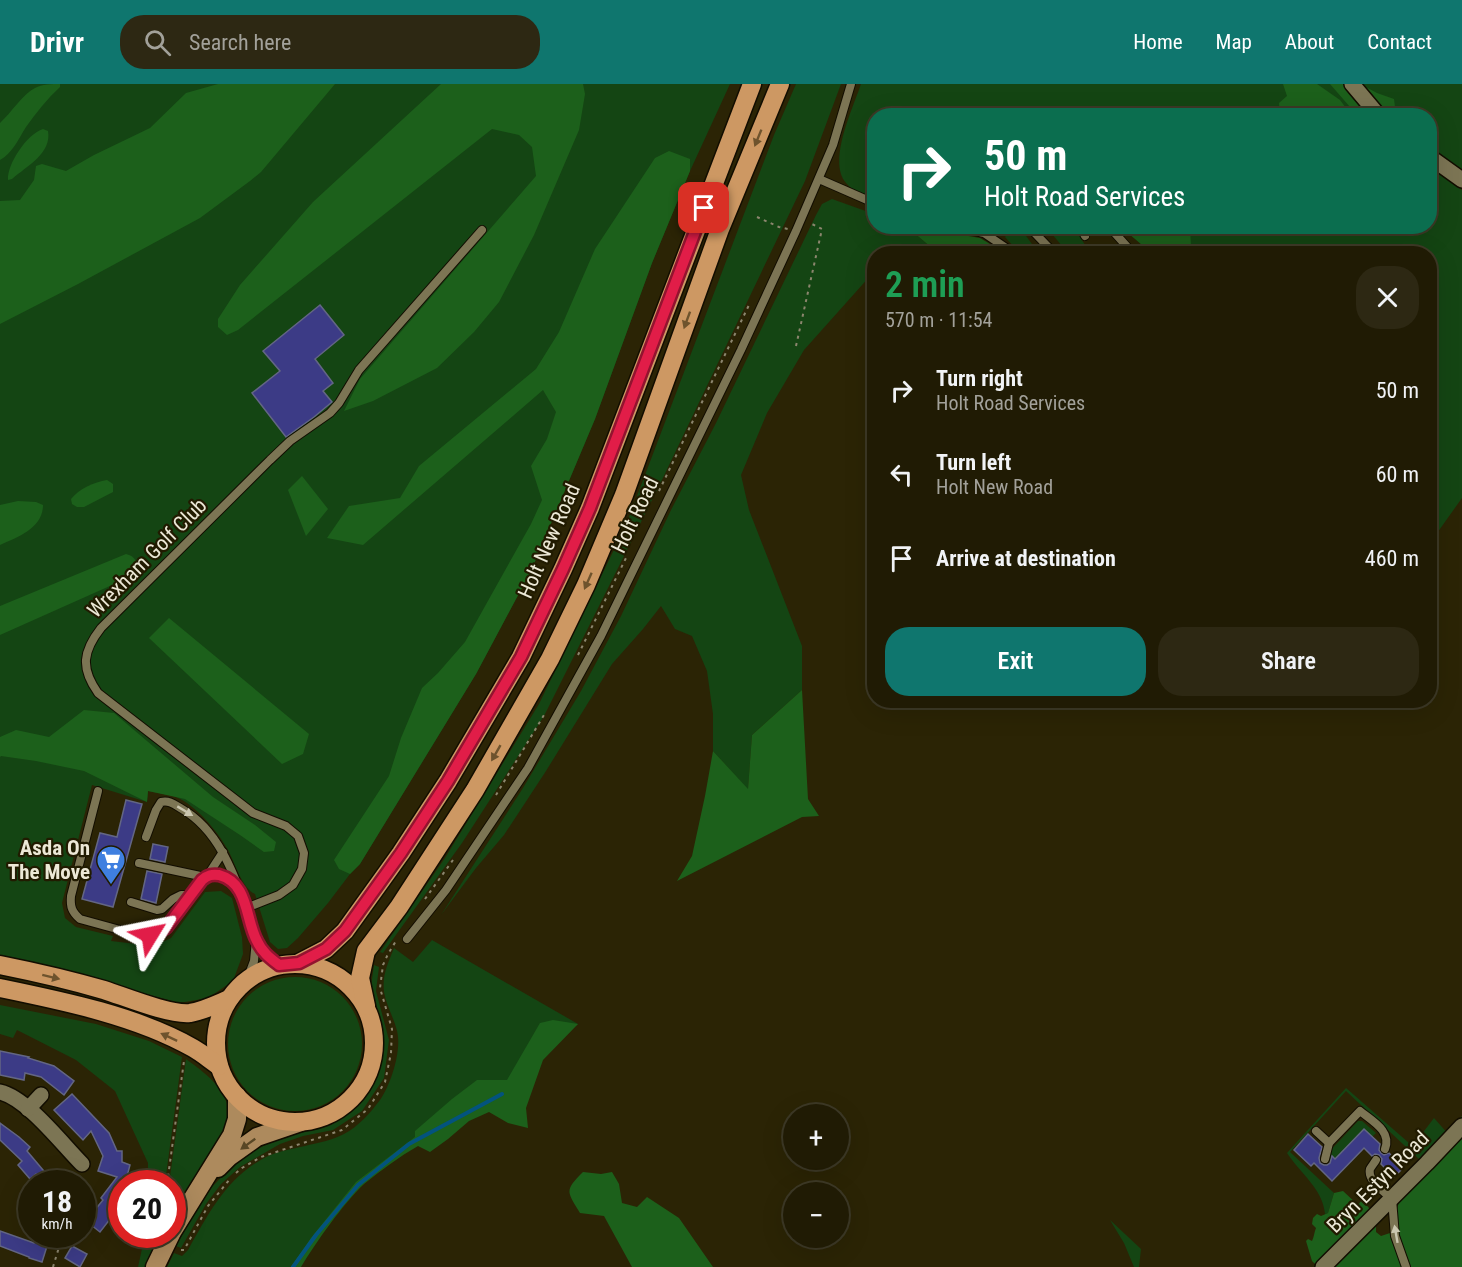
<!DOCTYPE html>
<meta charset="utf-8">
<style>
:root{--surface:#201b04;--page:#2d2813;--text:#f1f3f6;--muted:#a2a19a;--line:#3d3926;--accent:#0f766e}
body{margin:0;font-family:"Roboto Condensed",sans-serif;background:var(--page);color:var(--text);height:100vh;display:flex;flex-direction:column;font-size:22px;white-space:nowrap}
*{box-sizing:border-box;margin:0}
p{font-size:20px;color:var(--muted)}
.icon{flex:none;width:33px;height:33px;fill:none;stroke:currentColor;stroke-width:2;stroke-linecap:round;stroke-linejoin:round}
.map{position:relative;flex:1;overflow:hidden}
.panel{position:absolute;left:867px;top:162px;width:570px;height:462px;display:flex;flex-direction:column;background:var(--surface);border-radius:24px;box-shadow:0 6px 24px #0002,0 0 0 2px var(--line)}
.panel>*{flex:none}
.banner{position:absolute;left:867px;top:24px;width:570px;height:126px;border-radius:24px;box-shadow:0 6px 24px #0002,0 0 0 2px var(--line);background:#0b6e4f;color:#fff;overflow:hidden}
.fabs{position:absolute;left:783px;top:1020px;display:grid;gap:12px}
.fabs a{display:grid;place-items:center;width:66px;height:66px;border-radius:50%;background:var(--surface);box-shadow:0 6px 24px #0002,0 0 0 2px var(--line);font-size:30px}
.speed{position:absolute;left:18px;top:1086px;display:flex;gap:12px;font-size:30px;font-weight:700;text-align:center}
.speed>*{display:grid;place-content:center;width:78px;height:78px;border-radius:50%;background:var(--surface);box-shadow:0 6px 24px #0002,0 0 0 2px var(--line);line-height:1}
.speed small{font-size:15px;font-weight:400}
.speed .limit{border:9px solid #d22;background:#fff;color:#111}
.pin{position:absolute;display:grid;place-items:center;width:51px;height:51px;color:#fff;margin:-26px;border-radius:12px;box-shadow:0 3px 9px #0006}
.me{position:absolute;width:66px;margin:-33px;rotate:55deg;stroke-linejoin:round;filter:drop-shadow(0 0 4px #0008)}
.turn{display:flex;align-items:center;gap:21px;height:126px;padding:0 18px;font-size:27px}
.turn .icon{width:78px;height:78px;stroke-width:2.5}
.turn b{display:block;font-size:42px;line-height:51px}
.round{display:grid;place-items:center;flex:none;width:63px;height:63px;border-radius:24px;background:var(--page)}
.summary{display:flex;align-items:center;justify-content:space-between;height:102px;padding:0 18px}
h1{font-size:36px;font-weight:600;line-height:45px;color:#1e9e55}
.primary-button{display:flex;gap:12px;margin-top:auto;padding:12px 18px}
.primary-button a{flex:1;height:69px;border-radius:24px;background:var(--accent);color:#fff;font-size:24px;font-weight:600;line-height:69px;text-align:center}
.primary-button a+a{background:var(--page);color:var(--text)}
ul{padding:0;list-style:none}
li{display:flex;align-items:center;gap:18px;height:84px;padding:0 18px}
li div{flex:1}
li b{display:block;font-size:22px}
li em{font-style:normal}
header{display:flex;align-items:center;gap:36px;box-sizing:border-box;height:84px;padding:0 30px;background:var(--accent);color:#fff}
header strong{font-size:28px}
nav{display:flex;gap:33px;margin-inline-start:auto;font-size:21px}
.search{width:420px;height:54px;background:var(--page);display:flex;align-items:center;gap:15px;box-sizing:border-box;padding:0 21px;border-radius:24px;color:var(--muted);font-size:22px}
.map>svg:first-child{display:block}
</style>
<header>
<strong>Drivr</strong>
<div class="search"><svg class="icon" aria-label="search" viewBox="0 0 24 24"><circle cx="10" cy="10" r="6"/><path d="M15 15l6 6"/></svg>Search here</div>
<nav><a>Home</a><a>Map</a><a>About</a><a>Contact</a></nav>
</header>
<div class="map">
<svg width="1462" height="1183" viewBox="0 0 1462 1183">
<rect width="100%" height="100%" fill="#2b2405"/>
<!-- green -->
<g fill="#144513">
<path d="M0,0H730L690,87L652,179L595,335L531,487L476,590L360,780L350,790L328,819L298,854L287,864L278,865L270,858L255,810C242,804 235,779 228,766C218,748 196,721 176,713C167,710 157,709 148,707L147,718L92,701L62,819L65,834L76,843L113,852L111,857L154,862L171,854L205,808L221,807L232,814L242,853L243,870L233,897L208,914L179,919L46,882L0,873Z"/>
<path d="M796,0H841L805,97L660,400L544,632L462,759L383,869L380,868L445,774L539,620L626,441L774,51Z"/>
<path d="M861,0H1341L1368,31L874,32V117C865,112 854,108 846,99C827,78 853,24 861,0Z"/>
<path d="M1360,0H1462V91L1430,68V32L1385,31Z"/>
<path d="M1430,83L1462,106V414L1430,459V170H1172L1178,143L1430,142Z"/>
<path d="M832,115L874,130V142L907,143L938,169L874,170V190L871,191L804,266L767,329L741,391L749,426L802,562V606L752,651L748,706L713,667V630L707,587L692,552L675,545L661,522L643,545L612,580L546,687L504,751L476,784L441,831L523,704L581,607L621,532L671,426L716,339L816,131L822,120Z"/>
<path d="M1060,143H1074L1085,161L1075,169H1068L1052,150Z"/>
<path d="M1014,144L1024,149L1034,163L1046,169C1023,170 1021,171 1005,153L1010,145Z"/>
<path d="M432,856L578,940L537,971L502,1010L409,1060L358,1101L293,1183H167L174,1169L182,1172L188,1166C209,1129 226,1094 266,1073C278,1067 292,1065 305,1062C317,1059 333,1056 344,1050C358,1043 371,1028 380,1016C391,1000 402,966 397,947C394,934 386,921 384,908C382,891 388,879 394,864L413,878Z"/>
<path d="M374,881L379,883L376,907L389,956L384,994L362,1027L333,1046L303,1052L280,1060L240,1083L221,1100L206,1120L181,1164L176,1162L195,1128L212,1103L230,1084L257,1065L284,1052L331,1041L358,1022L377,994L382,972V946L374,921L371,902Z"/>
<circle cx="295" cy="960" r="67"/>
<path d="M0,921L96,940L149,957L182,973L165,1099H148V1079L115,1007L76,976L17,946L13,954L0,950Z"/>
<path d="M186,975C205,989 226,1004 229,1028C229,1033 228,1039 228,1043L173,1137L172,1100H169Z"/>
<path d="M1346,1004L1409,1059H1415L1434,1034L1449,1051L1424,1076L1419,1075L1346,1007L1290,1068L1334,1109L1328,1129L1325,1130C1323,1105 1300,1089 1287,1069Z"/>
<path d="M1358,1037H1362L1376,1049L1372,1053L1364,1045L1331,1079L1328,1074V1069Z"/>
<path d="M1110,1136L1141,1165L1139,1183H1134L1124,1159Z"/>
<path d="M145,1151H158L157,1160L145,1183H138Z"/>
</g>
<!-- forest -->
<g fill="#1c601b">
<path d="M60,0V3C47,15 36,29 26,43C19,54 12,70 0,76V39C11,29 23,10 35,4C42,0 52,0 60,0Z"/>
<path d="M218,0H335L261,88L250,97L200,134L78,200L0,240V117L20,116L34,96L36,82L42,80L66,87L94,71L150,44L186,9Z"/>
<path d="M441,0H583L585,10L579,46L534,151L499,218L474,248L437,284L373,317L344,327L360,295L536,92L532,63L519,51L492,45L238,246L227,251L218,243V235L240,201L313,118Z"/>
<path d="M1283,0H1317L1340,16L1349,28V31H1280L1279,19L1287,12Z"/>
<path d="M1330,0H1360L1377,9L1394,15L1396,31H1357Z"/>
<path d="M43,45L48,47C52,69 27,82 12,95L8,96C7,80 27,50 43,45Z"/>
<path d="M669,67L690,75V87L652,179L595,335L531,487L476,590L360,780L350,790L339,785L334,776L389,692L401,654L422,604L438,589L465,558L531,440L542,416L531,382L547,355L556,328L543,306L363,461L327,454L349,422L400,414L419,382L536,285L559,248L595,165L655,74Z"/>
<path d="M907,143H916L980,154L1005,169H938Z"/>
<path d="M1121,143H1190L1191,162L1189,169H1154V167L1142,161Z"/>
<path d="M302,392L328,425L306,452L288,406Z"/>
<path d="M107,396L113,400V408L84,423H77L72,420L71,415C79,405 94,398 107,396Z"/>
<path d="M18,417L36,418L43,421C43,444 18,453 0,461V421Z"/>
<path d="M126,470C139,473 139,485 130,493L0,551V522Z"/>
<path d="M169,534L309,650L303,670L282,680L149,554Z"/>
<path d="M802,606L808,715L819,732L802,733L677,797L692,772L705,712L713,667L748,705L752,651Z"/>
<path d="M84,626L114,629L213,713L255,741L276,758L274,767L264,768L240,751L185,715L148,707L147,718L84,687L36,677L1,672L0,673V653L16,646L49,653Z"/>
<path d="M553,936L578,940L543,976L526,1024L528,1044L508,1039L489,1028L469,1037L448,1055L430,1068L418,1062C399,1073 381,1086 364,1100C342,1121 317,1157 301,1183H291L311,1154L356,1098L415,1053V1047L452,1015L477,996H507L540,939Z"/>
<path d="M1462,1032V1183H1315L1316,1181L1312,1177L1306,1157L1308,1155L1312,1157C1314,1153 1314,1149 1316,1144L1312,1140L1313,1134L1317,1130L1321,1132L1328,1129L1334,1109L1343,1107L1358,1121L1362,1116C1372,1127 1377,1133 1376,1148L1381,1152L1390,1149L1399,1118Z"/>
<path d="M583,1088L601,1090L612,1088L619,1100L622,1119L637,1123L647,1113L679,1134L713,1183H632L604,1132L580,1129C567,1107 564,1107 583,1088Z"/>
</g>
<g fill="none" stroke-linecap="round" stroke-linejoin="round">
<!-- stream -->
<path stroke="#03537e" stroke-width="4" d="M293,1183L316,1151L358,1101L409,1060L502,1010"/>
</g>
<!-- building -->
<g fill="#3c3b86" stroke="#636684" stroke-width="1.5">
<path d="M320,221L344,251L315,275L333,299L323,307L332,318L314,333L286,353L252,309L280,287L263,267Z"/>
<path d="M126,716L142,720L113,823L82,815L100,749L117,753Z"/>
<path d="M153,760L168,763L165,778L150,775Z"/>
<path d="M147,787L162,790L156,819L141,815Z"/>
<path d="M0,967L29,973L28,974L54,982L74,997L64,1011L41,993L25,989L24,996L0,991Z"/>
<path d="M72,1010L109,1049L117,1067H122V1078L130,1081L126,1096L122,1094V1130L117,1126L100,1148L86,1137L103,1116L101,1114L117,1093L98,1087L103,1072L91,1047L83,1056L54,1026Z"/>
<path d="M0,1039L19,1053L30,1063L27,1067L48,1092L42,1097L36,1090L30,1095L18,1081L22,1077L0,1056Z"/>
<path d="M1364,1045L1380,1060L1379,1066L1381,1069L1384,1071L1389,1069L1404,1083L1394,1093L1381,1080L1382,1075L1379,1071L1375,1070L1372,1072L1364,1064L1332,1097L1314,1079L1311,1082L1294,1066L1308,1050L1322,1063L1319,1074L1320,1079L1324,1081H1327L1330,1079L1332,1072L1335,1075Z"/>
<path d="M0,1147L34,1159L35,1155L48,1159L42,1178L29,1174V1173L0,1162Z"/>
<path d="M72,1162L87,1170L80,1183L65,1174Z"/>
</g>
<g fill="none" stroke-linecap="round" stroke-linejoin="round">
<!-- lane casing -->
<g stroke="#120d00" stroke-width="10">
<g id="lane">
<path d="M819,95L874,119"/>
<path d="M953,142L984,149L1015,170"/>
<path d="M1028,142L1055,170"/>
<path d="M1080,142L1085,152"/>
<path d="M1105,142L1113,147L1130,166L1131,170"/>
<path d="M1093,170L1095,168"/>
<path d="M98,707L71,812C70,823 72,828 80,835L142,852C151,851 158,849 166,844L202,796C216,785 228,795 239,804"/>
<path d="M146,753L156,726L161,718C170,716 175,721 182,725C217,745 233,787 246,823C250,834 251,848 257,858C262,868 270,874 279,881"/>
<path d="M139,779L205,793"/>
<path d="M208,791L223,768"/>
<path d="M131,818L157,826L162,825L173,815L181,811H190"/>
<path d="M246,824L279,811L293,801L302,785L304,769L298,752L286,742L253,729L98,609C80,584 83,567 101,544L270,376L290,357L330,329L339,319L359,286L482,146"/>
<path d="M407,855L446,806L528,684L601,552L741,266L796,147L833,61L851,0"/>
<path d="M247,896L254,877L256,856"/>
<path d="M1316,1047L1329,1059"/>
<path d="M1325,1075L1329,1059L1360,1027C1372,1037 1392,1047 1385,1065"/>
<path d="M1376,1076C1375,1078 1371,1083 1370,1085C1367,1097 1385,1108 1392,1115L1395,1152L1406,1183"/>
</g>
</g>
<!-- street casing -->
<g stroke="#120d00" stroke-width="18">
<g id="street">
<path d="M1352,0L1379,32"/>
<path d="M1430,73L1462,96"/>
<path d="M0,1008C27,1014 62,1060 82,1080"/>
<path d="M28,1025L41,1011"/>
<path d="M1323,1183L1427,1079L1462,1042"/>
</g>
</g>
<!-- primary casing -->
<g stroke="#120d00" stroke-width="21">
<g id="primary">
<path d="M218,1084L229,1073L257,1053L301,1038"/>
<path d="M172,1148L232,1051L237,1035V1012"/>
<path d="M155,1183L171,1150"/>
</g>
</g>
<!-- highway casing -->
<g stroke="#120d00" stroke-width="21">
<g id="highway">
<path d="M299,879L326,865L345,847L401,769L448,697L521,573L563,485L590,424L752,0"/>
<circle cx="295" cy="959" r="79"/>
<path d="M0,881C35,888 70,896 104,906C126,913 169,931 190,929C203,927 217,920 229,915"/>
<path d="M0,904C63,917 137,932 193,964C202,969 210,976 219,982"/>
<path d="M366,922L360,894L366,867L399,823L475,706L550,575L586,501L624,411L720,145L780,0"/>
</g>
</g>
<!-- path -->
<g stroke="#8c866e" stroke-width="2" stroke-dasharray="3 4.5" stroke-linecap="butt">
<path d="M757,133L779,143L788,145"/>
<path d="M1294,170L1300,163"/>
<path d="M796,262L822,145L810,139"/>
<path d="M659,407L749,221"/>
<path d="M578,571L626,474"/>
<path d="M496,711L544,631"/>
<path d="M425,815L453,776"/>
<path d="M236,1089L242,1084L261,1073L342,1046L368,1025L385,998L391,969L392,945L380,904L383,881L388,870L396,857"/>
<path d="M75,1090L76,1100"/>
<path d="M167,1100L184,977"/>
<path d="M181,1166H184L208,1122L230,1095"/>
<path d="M53,1183L63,1150"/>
</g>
<!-- lane -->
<use href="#lane" stroke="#7c7554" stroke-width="8"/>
<!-- street -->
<use href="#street" stroke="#7c7554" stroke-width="15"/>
<!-- primary -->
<use href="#primary" stroke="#ad8a5d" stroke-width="18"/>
<!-- highway -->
<use href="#highway" stroke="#cd9863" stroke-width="18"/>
</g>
<!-- one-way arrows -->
<defs><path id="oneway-solid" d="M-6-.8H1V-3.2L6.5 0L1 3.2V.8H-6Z" transform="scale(1.5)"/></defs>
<g fill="#6e532d">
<use href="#oneway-solid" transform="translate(758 54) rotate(112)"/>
<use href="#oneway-solid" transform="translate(687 236) rotate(110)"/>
<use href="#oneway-solid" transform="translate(588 497) rotate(114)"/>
<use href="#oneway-solid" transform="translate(496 669) rotate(120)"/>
<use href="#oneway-solid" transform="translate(51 893) rotate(14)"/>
<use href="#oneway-solid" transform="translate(169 953) rotate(-155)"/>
</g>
<g fill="#cac6af">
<use href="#oneway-solid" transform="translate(185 727) rotate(31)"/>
<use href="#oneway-solid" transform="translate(1396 1150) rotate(-100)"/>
</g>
<use fill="#594725" href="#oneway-solid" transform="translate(248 1060) rotate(144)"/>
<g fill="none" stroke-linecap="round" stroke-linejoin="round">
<!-- route casing -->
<g stroke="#92132f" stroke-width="15">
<path id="route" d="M150,851L159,848L166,844L202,796C208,791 212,790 219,791C249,799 245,835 257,857C262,868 270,874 279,881L299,879L326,865L345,847L401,769L448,697L521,573L563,485L590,424L704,124"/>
</g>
<!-- route -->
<use href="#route" stroke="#e11d48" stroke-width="10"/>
</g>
<!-- icons -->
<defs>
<g id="supermarket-pin" transform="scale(1.5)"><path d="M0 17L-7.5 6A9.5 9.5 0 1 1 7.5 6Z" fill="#3f7fe0" stroke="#211b00"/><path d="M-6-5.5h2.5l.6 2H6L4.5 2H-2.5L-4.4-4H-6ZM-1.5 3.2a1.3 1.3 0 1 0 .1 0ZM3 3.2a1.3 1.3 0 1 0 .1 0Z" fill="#fff"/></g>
</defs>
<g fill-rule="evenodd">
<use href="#supermarket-pin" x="111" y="776"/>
</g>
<g text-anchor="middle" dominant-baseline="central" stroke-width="4.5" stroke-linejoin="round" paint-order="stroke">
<!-- street labels -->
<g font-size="21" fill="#ece8d6" stroke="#211b00">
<text transform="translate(635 431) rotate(-64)">Holt Road</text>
<text transform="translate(549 457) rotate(-66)">Holt New Road</text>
<text transform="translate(147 474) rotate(-45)">Wrexham Golf Club</text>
<text transform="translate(1378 1098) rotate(-45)">Bryn Estyn Road</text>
</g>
<!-- poi labels -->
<g font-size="21" font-weight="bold" fill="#ece8d6" stroke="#211b00" text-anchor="end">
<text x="90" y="764">Asda On<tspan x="90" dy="24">The Move</tspan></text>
</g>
</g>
</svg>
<div class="fabs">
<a>+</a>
<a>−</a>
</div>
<div class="speed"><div>18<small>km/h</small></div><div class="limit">20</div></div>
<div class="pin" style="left:704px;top:124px;background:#d93025"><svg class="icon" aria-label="arrive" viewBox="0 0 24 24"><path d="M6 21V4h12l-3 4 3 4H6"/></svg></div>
<svg class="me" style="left:150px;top:851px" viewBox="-20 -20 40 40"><path d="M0-17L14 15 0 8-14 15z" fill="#e11d48" stroke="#fff" stroke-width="4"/></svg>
<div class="banner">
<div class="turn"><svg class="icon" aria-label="right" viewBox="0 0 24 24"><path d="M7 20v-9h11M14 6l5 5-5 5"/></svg><div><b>50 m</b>Holt Road Services</div></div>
</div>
<section class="panel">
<div class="summary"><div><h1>2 min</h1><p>570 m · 11:54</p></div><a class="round"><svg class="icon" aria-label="close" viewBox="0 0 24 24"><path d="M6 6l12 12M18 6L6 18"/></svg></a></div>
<ul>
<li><svg class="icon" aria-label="right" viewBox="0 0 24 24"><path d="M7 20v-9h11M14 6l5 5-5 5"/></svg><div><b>Turn right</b><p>Holt Road Services</p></div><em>50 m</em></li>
<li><svg class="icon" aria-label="left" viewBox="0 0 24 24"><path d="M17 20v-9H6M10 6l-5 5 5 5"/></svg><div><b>Turn left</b><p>Holt New Road</p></div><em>60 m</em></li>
<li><svg class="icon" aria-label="arrive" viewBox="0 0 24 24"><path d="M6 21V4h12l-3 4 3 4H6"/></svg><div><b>Arrive at destination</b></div><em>460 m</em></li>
</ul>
<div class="primary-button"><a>Exit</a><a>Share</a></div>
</section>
</div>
